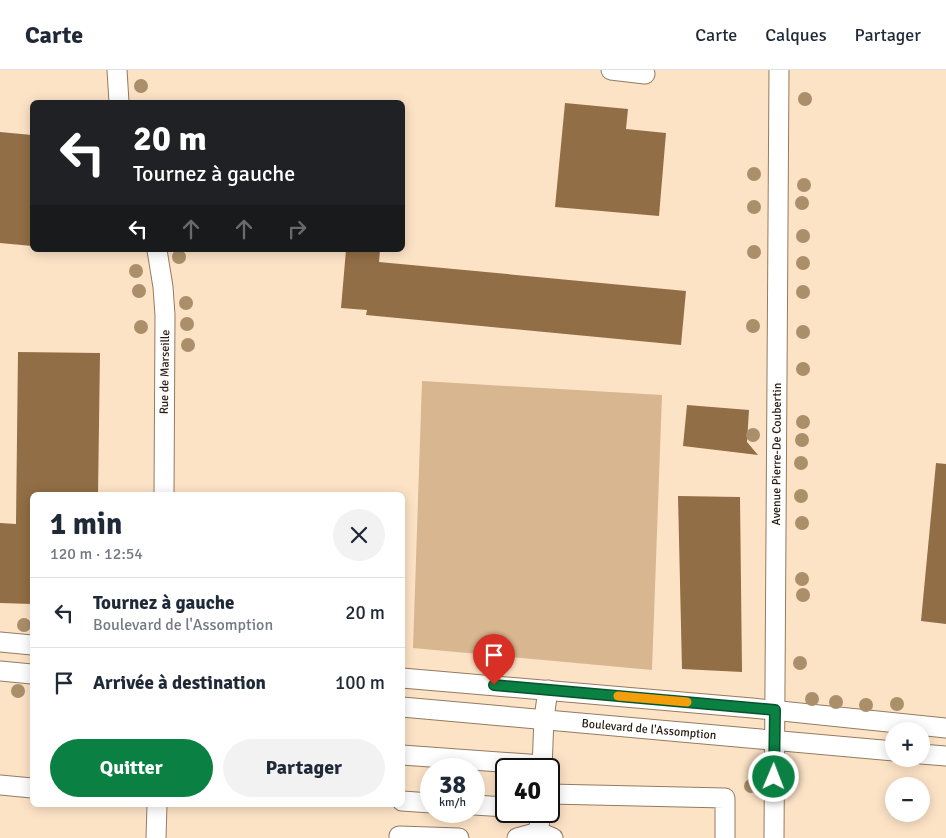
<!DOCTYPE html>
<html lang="fr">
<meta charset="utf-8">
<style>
:root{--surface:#fff;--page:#f2f2f3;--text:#1f2937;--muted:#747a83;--line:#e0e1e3;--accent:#0b8043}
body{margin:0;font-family:Signika,sans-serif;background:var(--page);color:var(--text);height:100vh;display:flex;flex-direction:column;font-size:19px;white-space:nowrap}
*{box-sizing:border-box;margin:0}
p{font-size:16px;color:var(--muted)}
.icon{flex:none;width:28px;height:28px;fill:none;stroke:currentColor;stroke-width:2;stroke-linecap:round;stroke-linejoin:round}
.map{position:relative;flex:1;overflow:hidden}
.drawer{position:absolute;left:30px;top:422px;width:375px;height:315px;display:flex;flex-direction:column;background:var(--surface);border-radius:8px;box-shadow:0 2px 12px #0003}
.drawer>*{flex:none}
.guide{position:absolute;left:30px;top:30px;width:375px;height:152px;border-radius:8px;box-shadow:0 2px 12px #0003;background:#202124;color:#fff;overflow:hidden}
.controls{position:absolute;left:885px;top:652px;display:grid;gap:10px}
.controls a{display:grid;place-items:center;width:45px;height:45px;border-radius:50%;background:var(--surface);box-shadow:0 2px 12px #0003;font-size:25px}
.speed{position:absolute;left:420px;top:688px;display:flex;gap:10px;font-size:25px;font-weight:700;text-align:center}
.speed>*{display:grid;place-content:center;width:65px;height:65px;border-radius:50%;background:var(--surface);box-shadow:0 2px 12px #0003;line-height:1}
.speed small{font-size:12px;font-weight:400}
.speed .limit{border:2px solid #111;border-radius:8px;background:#fff;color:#111}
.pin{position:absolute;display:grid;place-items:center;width:42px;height:42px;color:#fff;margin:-51px -21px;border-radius:50% 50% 50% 0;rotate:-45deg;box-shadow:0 0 5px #0007}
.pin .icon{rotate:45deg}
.me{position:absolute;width:55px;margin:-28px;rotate:1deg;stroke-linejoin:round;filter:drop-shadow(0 0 4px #0008)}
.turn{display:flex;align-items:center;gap:18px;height:105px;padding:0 20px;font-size:22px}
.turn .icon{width:65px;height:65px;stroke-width:2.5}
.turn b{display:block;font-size:35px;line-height:42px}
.lanes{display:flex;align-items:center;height:48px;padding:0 20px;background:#0003;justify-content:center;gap:25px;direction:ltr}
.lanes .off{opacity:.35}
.round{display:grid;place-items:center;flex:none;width:52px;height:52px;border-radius:26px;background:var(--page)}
.headline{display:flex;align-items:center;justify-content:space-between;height:85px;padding:0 20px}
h1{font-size:30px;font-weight:800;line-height:38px}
.cta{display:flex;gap:10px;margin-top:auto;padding:10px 20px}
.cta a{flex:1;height:58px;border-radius:30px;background:var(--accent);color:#fff;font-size:20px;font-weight:800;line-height:58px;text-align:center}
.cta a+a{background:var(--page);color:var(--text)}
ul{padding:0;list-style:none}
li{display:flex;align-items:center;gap:15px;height:70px;padding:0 20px;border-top:1px solid var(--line)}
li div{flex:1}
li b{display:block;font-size:19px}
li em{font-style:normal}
header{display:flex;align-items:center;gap:30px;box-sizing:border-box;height:70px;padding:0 25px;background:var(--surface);border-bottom:1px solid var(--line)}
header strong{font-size:24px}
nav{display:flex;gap:28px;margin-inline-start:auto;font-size:18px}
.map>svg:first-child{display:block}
</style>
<header>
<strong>Carte</strong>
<nav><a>Carte</a><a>Calques</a><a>Partager</a></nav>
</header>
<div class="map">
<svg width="946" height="768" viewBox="0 0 946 768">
<rect width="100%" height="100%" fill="#fcecda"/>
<!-- built -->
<path fill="#fde3c6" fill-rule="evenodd" d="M0,0H946V768H0ZM32,32H402V180H32ZM32,425H402V735H32ZM894,661H921V689H894ZM431,699H474V741H431ZM506,699H549V741H506ZM894,716H921V744H894Z"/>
<!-- green -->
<path fill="#d8b690" d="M422,311L662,325L652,600L413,578Z"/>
<!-- building -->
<g fill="#916e45">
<path d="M565,33L628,39L626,59L666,63L659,146L555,137Z"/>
<path d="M0,62L32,65V176L0,173Z"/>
<path d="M346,180H380L379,192L686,221L681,275L366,245L367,240L341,238Z"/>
<path d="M18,282L100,283L98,425H32V534L0,533V453L16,454Z"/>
<path d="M687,335L749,340L747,372L758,385L683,376Z"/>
<path d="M936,393L946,394V554L921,551Z"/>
<path d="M678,426L740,427L742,602L682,599Z"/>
</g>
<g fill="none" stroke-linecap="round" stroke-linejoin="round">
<!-- minor casing -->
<g stroke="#937b60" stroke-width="21">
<g id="minor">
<path d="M117,0L119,32"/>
<path d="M611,0L645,4"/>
<path d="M157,180L163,217L165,245L164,425"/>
<path d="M0,572L32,575"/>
<path d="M0,601L32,604"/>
<path d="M402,608L752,638L946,658"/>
<path id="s1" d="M402,637L894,681"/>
<path d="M921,684L946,686"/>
<path d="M402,685L542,695"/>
<path d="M542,699L544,648L548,620"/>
<path d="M0,715L32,718"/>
<path d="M549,724L725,728V768"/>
<path d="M402,731L431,733"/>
<path d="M474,735L506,737"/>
<path d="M540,741L539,762L553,768"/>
<path d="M399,766L459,768"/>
<path d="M156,768L157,735"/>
<path d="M517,768L539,762"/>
<path id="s2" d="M774,768L779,0"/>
</g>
</g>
<!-- minor -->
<use href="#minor" stroke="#fff" stroke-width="19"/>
</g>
<!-- trees -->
<g fill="#aa8f6a">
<circle cx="141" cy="16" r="7"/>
<circle cx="805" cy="29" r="7"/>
<circle cx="754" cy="104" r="7"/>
<circle cx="804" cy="115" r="7"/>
<circle cx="802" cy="133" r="7"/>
<circle cx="754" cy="137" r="7"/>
<circle cx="803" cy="166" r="7"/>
<circle cx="754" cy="182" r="7"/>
<circle cx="179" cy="187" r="7"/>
<circle cx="803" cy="193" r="7"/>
<circle cx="136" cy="201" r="7"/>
<circle cx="139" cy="221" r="7"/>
<circle cx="803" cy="222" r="7"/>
<circle cx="186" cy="233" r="7"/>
<circle cx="187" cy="254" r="7"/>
<circle cx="753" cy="256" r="7"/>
<circle cx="141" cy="257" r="7"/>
<circle cx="803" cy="262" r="7"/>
<circle cx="188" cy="275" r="7"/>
<circle cx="803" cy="299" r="7"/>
<circle cx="803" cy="352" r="7"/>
<circle cx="753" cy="365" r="7"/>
<circle cx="802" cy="370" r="7"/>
<circle cx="801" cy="393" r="7"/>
<circle cx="801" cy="426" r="7"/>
<circle cx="802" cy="453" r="7"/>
<circle cx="802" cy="509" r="7"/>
<circle cx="803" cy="525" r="7"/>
<circle cx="24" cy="555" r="7"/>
<circle cx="800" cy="593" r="7"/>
<circle cx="18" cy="621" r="7"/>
<circle cx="812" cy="629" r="7"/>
<circle cx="836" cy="632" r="7"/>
<circle cx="897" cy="634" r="7"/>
<circle cx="866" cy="635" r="7"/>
<circle cx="751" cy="716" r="7"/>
</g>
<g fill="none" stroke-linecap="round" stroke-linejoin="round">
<!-- route casing -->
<g stroke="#07532c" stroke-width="12">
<path id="route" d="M494,615L775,640L774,707"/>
</g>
<!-- route -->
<use href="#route" stroke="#0b8043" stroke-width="9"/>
<!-- slow -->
<path stroke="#f59e0b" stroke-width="9" d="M618,626L687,632"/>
</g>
<g text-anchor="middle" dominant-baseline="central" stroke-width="4" stroke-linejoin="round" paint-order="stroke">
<!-- street labels -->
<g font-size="12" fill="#251c11" stroke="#fcfcfc">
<text transform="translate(165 302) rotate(-89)">Rue de Marseille</text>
<text stroke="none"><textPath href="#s2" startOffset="384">Avenue Pierre-De Coubertin</textPath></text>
<text stroke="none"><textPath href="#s1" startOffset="248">Boulevard de l'Assomption</textPath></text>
</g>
</g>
</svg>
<div class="controls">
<a>+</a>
<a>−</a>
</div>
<div class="speed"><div>38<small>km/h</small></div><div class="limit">40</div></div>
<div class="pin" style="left:494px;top:615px;background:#d93025"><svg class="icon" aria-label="arrive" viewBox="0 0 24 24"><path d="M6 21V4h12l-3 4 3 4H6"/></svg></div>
<svg class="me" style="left:774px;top:707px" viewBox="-20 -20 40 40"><circle r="17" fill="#0b8043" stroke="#fff" stroke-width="3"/><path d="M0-11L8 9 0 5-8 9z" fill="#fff"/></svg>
<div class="guide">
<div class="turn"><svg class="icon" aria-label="left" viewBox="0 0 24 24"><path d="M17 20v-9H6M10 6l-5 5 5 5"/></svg><div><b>20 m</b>Tournez à gauche</div></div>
<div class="lanes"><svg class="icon" aria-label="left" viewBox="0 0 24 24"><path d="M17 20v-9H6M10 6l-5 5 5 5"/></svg><svg class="icon off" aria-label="ahead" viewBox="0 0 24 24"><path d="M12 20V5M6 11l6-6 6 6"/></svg><svg class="icon off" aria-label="ahead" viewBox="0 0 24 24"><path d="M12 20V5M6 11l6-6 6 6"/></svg><svg class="icon off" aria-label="right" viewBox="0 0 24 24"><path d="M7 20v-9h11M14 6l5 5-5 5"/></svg></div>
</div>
<section class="drawer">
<div class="headline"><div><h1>1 min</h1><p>120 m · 12:54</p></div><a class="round"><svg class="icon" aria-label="close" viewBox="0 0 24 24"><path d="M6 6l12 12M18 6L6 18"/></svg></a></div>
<ul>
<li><svg class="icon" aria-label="left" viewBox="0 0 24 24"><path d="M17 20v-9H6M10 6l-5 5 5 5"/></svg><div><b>Tournez à gauche</b><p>Boulevard de l'Assomption</p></div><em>20 m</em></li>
<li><svg class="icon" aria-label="arrive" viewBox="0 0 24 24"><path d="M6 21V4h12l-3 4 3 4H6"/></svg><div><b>Arrivée à destination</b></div><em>100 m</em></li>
</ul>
<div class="cta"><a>Quitter</a><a>Partager</a></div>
</section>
</div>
